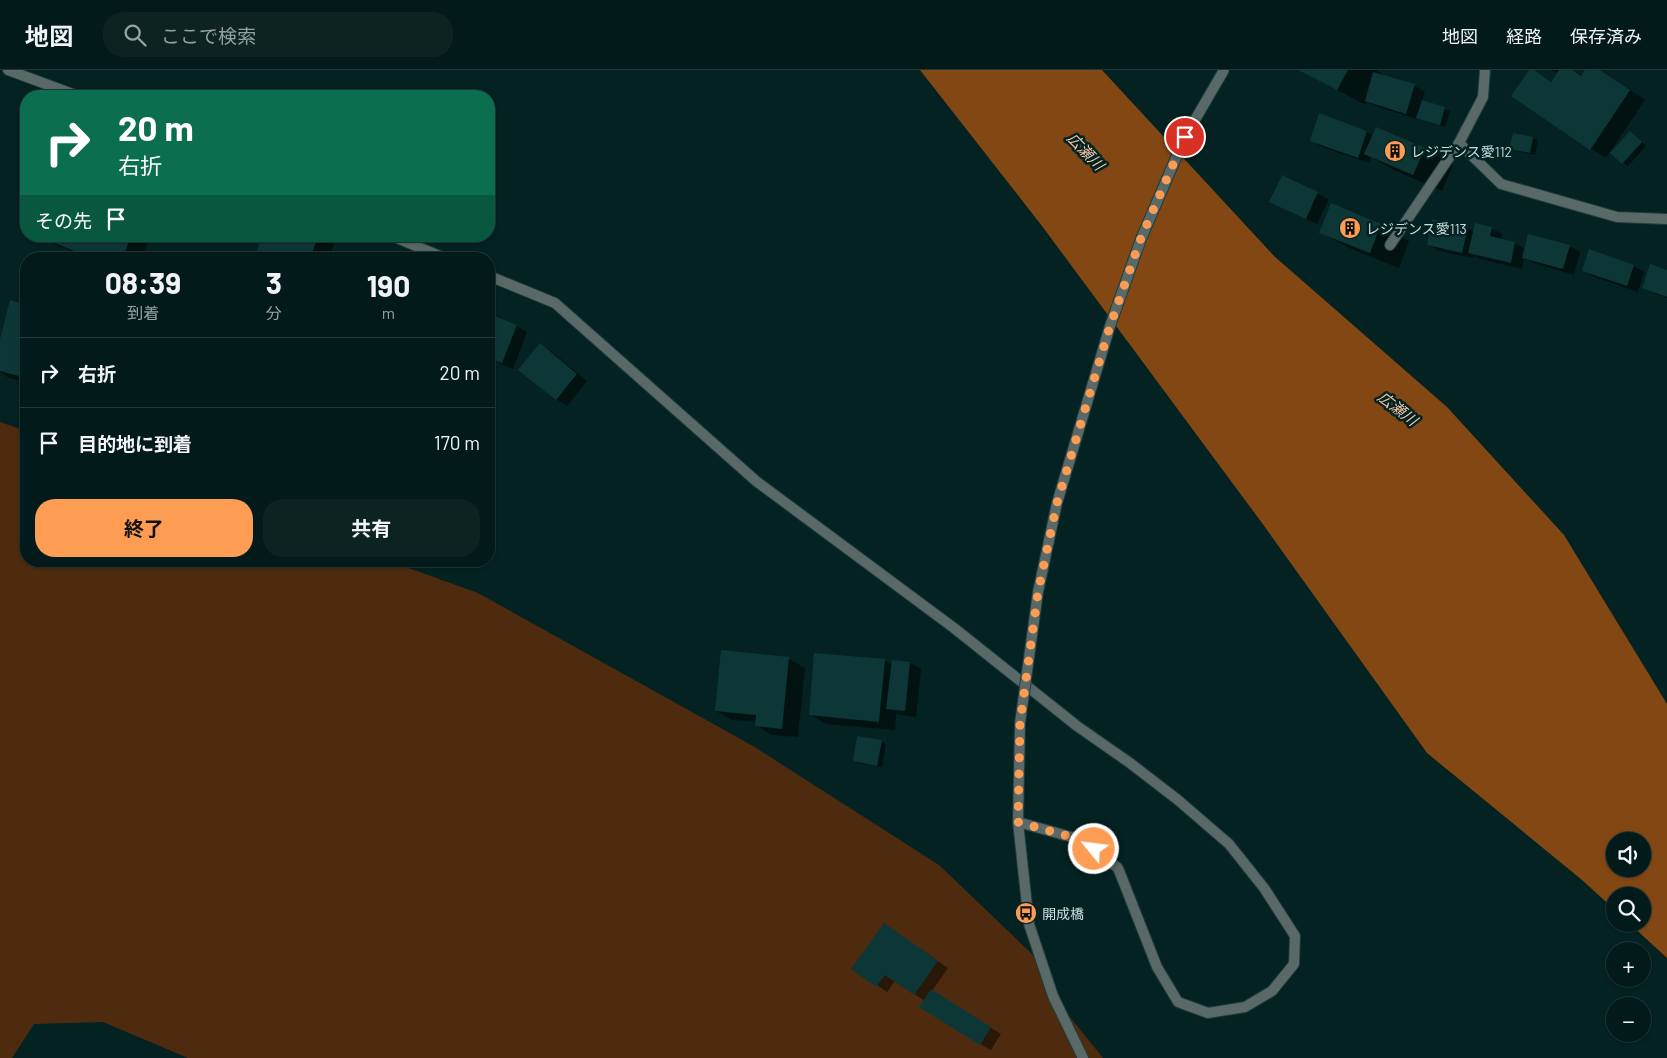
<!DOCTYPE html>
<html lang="ja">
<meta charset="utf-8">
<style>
:root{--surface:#021a19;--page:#0c2322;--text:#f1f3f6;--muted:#96a1a2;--line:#233838;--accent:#fd9d54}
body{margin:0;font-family:Barlow,"Noto Sans JP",sans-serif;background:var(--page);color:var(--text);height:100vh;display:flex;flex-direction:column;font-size:19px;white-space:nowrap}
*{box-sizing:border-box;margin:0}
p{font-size:16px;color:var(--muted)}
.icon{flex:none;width:28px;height:28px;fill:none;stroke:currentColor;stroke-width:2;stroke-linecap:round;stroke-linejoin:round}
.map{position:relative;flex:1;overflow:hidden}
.drawer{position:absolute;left:20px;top:182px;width:475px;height:315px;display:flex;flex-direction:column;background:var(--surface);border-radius:20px;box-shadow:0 1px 4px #0004,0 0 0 1px var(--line)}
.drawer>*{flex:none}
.guide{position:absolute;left:20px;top:20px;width:475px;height:152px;border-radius:20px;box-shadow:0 1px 4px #0004,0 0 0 1px var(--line);background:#0b6e4f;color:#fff;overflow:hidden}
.buttons{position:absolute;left:1606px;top:762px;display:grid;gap:10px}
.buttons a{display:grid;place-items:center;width:45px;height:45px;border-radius:50%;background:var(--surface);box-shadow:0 1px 4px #0004,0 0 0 1px var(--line);font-size:25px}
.pin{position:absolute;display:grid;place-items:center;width:42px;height:42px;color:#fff;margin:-21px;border:2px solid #fff;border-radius:50%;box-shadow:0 1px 5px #0007}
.me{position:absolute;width:55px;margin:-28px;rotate:299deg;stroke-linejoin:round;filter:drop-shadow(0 0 4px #0008)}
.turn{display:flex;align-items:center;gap:18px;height:105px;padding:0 15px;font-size:22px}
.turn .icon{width:65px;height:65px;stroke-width:2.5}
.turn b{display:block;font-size:35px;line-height:42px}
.then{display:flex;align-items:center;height:48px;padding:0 15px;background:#0003;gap:10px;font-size:19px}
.eta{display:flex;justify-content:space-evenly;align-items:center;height:85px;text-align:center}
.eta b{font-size:30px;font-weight:700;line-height:35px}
.action{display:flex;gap:10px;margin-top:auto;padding:10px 15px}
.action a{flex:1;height:58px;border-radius:20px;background:var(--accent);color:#111;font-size:20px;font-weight:700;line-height:58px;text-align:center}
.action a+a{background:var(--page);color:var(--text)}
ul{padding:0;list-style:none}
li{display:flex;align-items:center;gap:15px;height:70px;padding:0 15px;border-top:1px solid var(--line)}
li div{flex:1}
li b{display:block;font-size:19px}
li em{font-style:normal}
header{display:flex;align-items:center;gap:30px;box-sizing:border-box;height:70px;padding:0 25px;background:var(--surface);border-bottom:1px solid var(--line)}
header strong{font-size:24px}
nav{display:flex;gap:28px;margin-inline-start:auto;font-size:18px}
.search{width:350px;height:45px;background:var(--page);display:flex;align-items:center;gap:12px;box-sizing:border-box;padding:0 18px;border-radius:20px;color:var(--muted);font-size:19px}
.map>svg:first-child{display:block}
</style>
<header>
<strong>地図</strong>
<div class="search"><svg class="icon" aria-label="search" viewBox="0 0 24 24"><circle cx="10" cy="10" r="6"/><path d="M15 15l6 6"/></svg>ここで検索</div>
<nav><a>地図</a><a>経路</a><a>保存済み</a></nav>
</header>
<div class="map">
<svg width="1667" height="988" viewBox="0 0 1667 988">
<rect width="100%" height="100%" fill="#032221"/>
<!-- green -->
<path fill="#4e2b0f" d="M0,352L26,361V491H389L478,523L753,676L939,795L1032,884L1053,926L1103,988H188L103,952L34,954L12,988H0Z"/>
<!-- water -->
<path fill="#834714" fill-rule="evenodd" d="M920,0H1102L1274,186L1447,337L1564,465L1667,634V888L1630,854H1642V826H1615V840L1582,810L1427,683L1262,453L1042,156ZM1615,771H1642V799H1615Z"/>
<!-- shadow -->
<g fill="#0007">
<path d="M1299,0H1376L1382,4L1381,6L1415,16L1425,22L1422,31L1450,41L1445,57L1418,47L1417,49L1377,37L1368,32L1366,35Z"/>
<path d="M1530,0L1552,12L1558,4L1552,0H1573L1583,6L1587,0H1600L1645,30L1606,88L1590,78Z"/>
<path d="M1320,45L1367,62L1374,66L1377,58L1425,79L1453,95L1442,121L1394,100L1371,87L1369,93L1322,77L1311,70Z"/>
<path d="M1514,64L1533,68L1538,71L1535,85L1516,81L1511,78Z"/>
<path d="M1635,66L1646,76L1628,96L1611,83Z"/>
<path d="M1283,107L1329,129L1317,154L1271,132Z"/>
<path d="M1331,135L1381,155L1409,171L1399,198L1349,178L1320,162Z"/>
<path d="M1433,151L1468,158L1474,162L1476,155L1492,158L1503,165L1501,170L1515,173L1525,179L1569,176L1580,182L1574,205L1534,193L1524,188L1522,199L1480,189L1474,186L1473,188L1439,181L1428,174Z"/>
<path d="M35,166H151L142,189H89Z"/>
<path d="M263,166H321L334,174L329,189H255Z"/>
<path d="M1634,196L1644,202L1638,222L1594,207L1583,201Z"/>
<path d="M1667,201V228L1654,223L1643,217Z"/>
<path d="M11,232L26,236V312L9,308L0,302V274Z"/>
<path d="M489,245L517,256L527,262L513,299L489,289Z"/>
<path d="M540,275L551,281L587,311L567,336L556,329Z"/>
<path d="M789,589L805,598L798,667L772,665L756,655L757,652L732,650L716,641Z"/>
<path d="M884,590L892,595L910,593L921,599L916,647L896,644L895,660L826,654L810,644Z"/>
<path d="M881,671L886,674L882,697L859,693L854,690Z"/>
<path d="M884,854L948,898L932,921L1001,964L991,980L980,974L925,931L895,911L887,922L877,915Z"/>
</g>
<!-- building -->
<g fill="#0d3736">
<path d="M1298,0H1348L1337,20Z"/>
<path d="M1529,0H1534L1551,12L1559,0H1573L1581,6L1585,0H1600L1630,20L1590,80L1511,26Z"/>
<path d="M1373,2L1415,14L1406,44L1365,31Z"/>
<path d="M1422,30L1445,37L1440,55L1416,48Z"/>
<path d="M1319,43L1367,61L1358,88L1310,71Z"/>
<path d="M1376,57L1425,78L1413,105L1364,84Z"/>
<path d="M1630,61L1642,72L1622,94L1610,83Z"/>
<path d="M1513,63L1533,67L1530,83L1509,79Z"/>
<path d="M1282,105L1318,122L1306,149L1269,132Z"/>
<path d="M1331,133L1381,154L1370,183L1319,163Z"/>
<path d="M26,142V161L20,159Z"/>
<path d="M1432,149L1468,157L1462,183L1427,175Z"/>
<path d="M1475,153L1492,157L1490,166L1515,172L1511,193L1468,183Z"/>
<path d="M1528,164L1570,175L1563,199L1522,188Z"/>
<path d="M38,166H131L122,189H93Z"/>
<path d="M262,166H318L310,189H254Z"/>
<path d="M1589,179L1634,195L1627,216L1582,201Z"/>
<path d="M1650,194L1667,200V227L1642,218Z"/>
<path d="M10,230L26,235V308L0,301V269Z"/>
<path d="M489,244L517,255L502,293L489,288Z"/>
<path d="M540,273L577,304L556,330L518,300Z"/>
<path d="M721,580L789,587L782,659L755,656L756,645L715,641Z"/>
<path d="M814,583L885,589L879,652L809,645Z"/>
<path d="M892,590L910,592L905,641L886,639Z"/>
<path d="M857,666L882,670L877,696L853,691Z"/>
<path d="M884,853L938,891L914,925L885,905L876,917L851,899Z"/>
<path d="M931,919L991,957L980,975L919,937Z"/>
</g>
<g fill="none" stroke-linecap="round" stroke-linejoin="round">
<!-- minor casing -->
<g stroke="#1f3c3b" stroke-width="12">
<g id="minor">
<path d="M8,0L78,26"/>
<path d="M1459,73L1501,114L1617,147L1667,149"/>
<path d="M392,166L447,189"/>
<path d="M1390,175L1459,73L1483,27L1485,0"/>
<path d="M489,206L555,233L756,411L954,558L1077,656L1130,693L1178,730L1229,774L1264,818L1295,866L1294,894L1272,921L1245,937L1208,943L1178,932L1157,897L1118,798L1082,770L1018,752"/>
</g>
</g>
<!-- tertiary casing -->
<g stroke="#1f3c3b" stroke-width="12">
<path id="tertiary" d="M1020,653L1018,752L1029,854L1053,926L1083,988"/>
</g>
<!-- minor -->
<use href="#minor" stroke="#586968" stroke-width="10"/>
<!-- tertiary -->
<use href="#tertiary" stroke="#586968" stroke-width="10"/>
<!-- tertiary-bridge casing -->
<g stroke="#1f3c3b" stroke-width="12" stroke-linecap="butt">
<path id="tertiary-bridge" d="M1020,653L1038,522L1057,433L1110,256L1141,169L1185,67L1224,0"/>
</g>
<!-- tertiary-bridge -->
<use href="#tertiary-bridge" stroke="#586968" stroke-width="10"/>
</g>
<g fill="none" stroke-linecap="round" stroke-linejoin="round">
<!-- route -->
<path stroke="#fd9d54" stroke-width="9" stroke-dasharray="0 16.2" d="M1094,779L1082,770L1018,752L1020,653L1038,522L1057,433L1110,256L1141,168L1185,67"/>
</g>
<!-- icons -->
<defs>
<g id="building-disc" transform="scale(1.125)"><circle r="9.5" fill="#fd9d54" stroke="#032221"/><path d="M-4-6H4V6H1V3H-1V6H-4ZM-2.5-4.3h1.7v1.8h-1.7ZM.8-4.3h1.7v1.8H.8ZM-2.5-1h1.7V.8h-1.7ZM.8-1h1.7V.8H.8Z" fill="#111"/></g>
<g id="bus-disc" transform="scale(1.125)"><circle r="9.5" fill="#fd9d54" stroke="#032221"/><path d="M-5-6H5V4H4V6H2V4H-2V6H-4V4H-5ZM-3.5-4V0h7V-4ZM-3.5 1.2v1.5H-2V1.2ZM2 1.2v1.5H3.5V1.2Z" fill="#111"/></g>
</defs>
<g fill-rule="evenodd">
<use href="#building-disc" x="1395" y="81"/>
<use href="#building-disc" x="1350" y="158"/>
<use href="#bus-disc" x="1026" y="843"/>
</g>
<g text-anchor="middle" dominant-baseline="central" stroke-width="5" stroke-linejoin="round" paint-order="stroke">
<!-- poi labels -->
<g font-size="14" fill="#cadfde" stroke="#032221" text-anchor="start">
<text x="1411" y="81">レジデンス愛112</text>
<text x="1366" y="158">レジデンス愛113</text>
<text x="1042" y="843">開成橋</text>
</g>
<!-- water labels -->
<g font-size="15" font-style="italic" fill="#f4c8ab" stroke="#032221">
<text transform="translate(1086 81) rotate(46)">広瀬川</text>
<text transform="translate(1398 338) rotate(38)">広瀬川</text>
</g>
</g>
</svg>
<div class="buttons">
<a><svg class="icon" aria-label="sound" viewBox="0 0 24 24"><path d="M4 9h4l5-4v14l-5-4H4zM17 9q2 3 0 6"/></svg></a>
<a><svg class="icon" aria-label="search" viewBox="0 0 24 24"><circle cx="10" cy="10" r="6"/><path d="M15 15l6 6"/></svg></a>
<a>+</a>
<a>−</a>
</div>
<div class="pin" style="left:1185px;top:67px;background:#d93025"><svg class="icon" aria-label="arrive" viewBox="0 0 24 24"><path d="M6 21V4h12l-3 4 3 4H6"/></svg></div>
<svg class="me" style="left:1094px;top:779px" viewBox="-20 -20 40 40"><circle r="17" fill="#fd9d54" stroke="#fff" stroke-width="3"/><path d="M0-11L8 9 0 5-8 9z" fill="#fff"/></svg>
<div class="guide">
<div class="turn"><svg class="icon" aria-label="right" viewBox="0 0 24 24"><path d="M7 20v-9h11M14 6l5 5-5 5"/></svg><div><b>20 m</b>右折</div></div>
<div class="then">その先<svg class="icon" aria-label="arrive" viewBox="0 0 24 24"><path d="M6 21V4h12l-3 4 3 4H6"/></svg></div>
</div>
<section class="drawer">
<div class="eta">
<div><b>08:39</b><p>到着</p></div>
<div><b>3</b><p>分</p></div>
<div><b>190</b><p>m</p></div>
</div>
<ul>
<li><svg class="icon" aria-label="right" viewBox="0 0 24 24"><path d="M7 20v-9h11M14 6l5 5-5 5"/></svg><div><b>右折</b></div><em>20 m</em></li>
<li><svg class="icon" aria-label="arrive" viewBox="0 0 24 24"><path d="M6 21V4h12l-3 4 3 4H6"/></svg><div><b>目的地に到着</b></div><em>170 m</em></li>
</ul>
<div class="action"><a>終了</a><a>共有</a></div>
</section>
</div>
